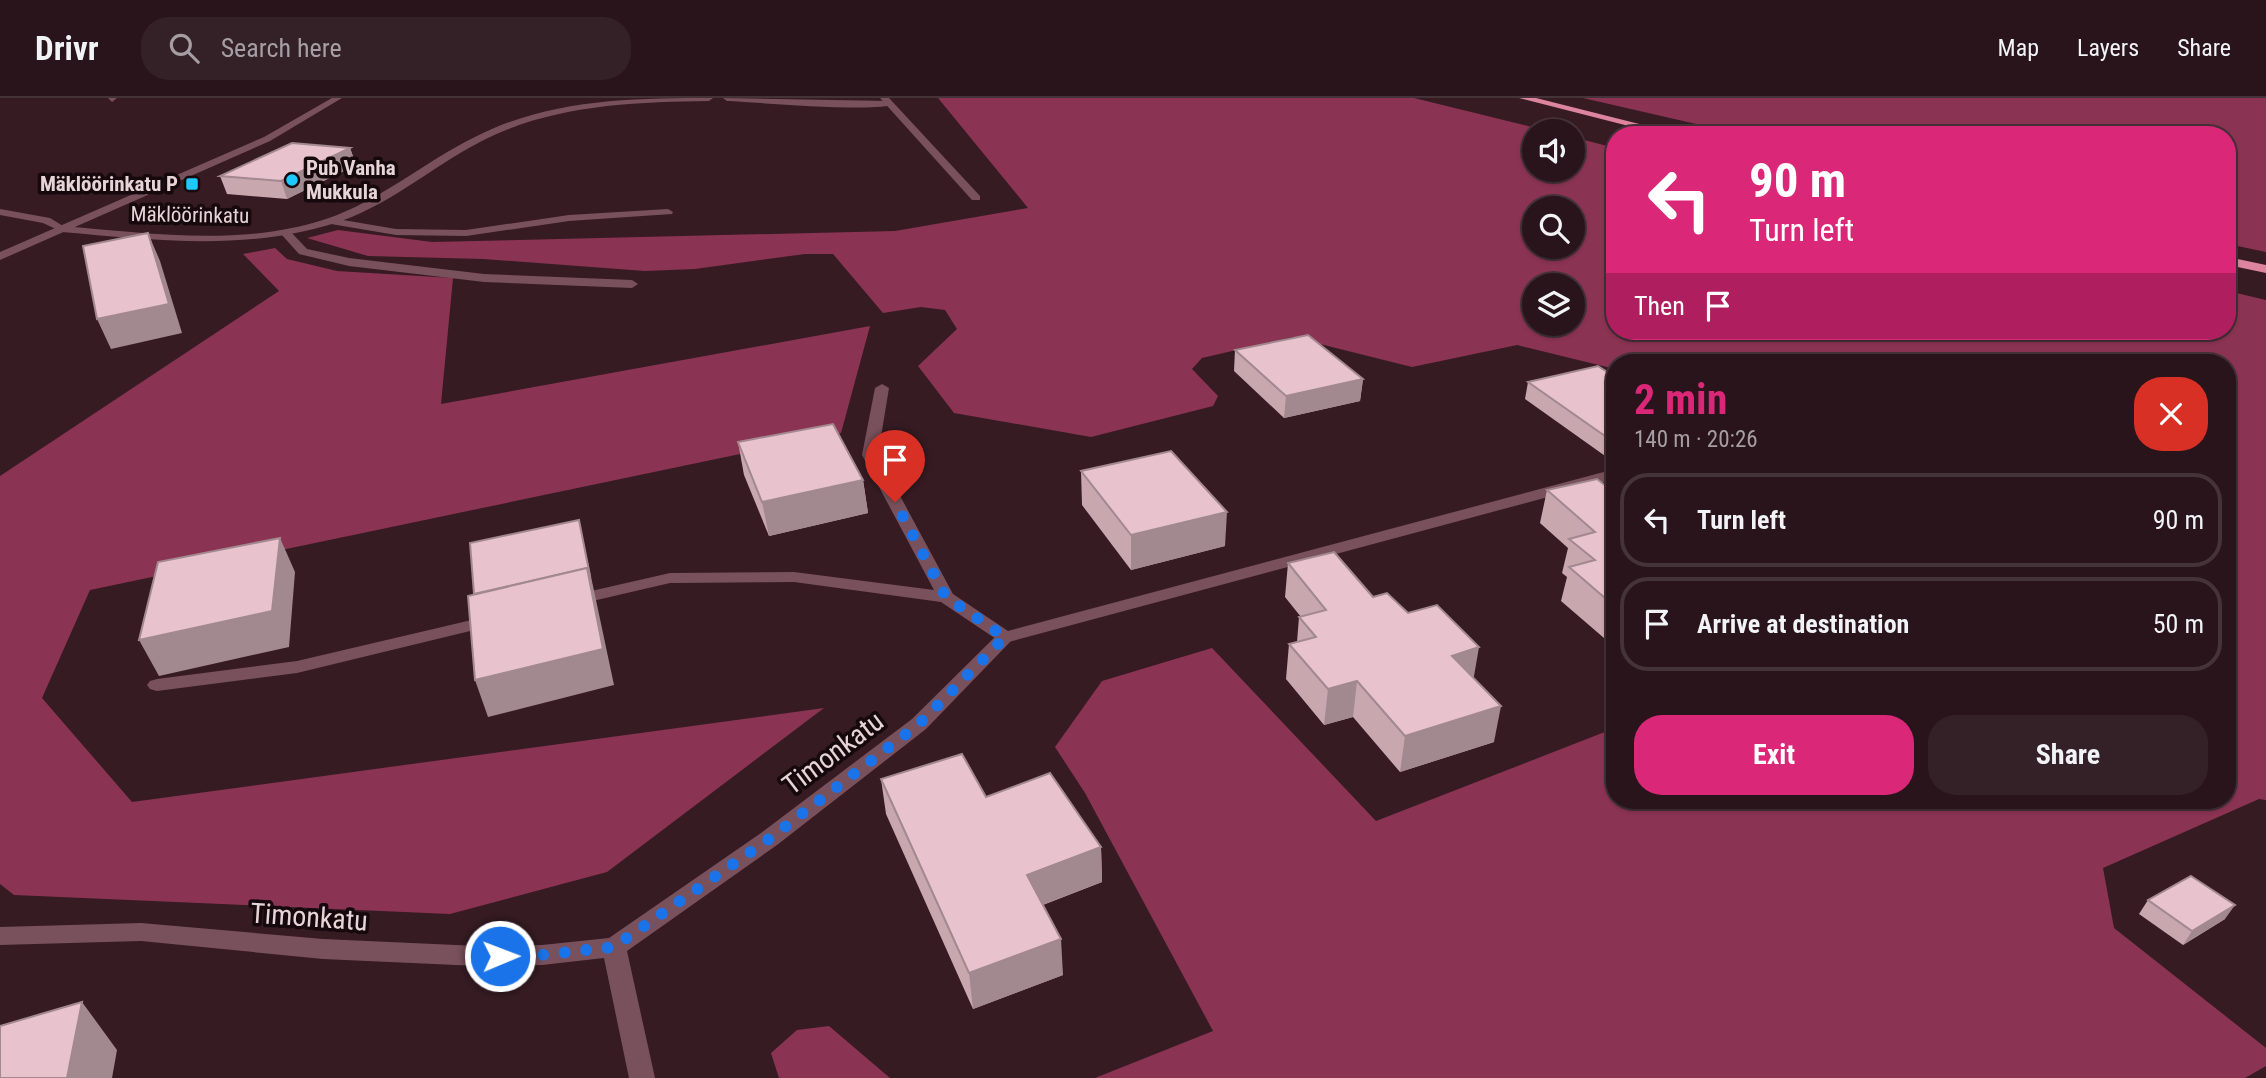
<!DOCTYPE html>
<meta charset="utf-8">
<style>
:root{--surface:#28141a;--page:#342127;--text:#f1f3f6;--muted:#a59ea2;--line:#443339;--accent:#db2777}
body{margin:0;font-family:"Roboto Condensed",sans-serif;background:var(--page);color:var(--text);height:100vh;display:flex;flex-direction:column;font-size:26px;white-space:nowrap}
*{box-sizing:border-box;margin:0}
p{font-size:23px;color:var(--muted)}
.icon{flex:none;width:38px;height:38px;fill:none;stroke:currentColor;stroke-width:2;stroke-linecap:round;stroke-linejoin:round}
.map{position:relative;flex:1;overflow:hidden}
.details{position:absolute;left:1606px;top:256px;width:630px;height:455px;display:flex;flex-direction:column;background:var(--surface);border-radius:28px;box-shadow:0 2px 5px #0004,0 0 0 2px var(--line)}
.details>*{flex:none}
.guide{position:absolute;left:1606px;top:28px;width:630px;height:214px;border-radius:28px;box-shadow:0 2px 5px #0004,0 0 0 2px var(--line);background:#db2777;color:#fff;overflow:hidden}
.fabs{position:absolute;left:1522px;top:21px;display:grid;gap:14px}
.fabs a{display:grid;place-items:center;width:63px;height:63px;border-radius:50%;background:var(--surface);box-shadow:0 2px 5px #0004,0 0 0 2px var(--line);font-size:35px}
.pin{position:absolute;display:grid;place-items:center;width:60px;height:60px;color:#fff;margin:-72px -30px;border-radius:50% 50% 50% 0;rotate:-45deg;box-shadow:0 0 7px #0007}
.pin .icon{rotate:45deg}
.me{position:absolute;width:77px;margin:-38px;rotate:89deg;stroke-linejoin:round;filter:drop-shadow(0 0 5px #0008)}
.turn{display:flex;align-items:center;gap:24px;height:147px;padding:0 28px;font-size:32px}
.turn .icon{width:91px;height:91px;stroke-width:2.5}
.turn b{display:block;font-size:49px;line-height:60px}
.then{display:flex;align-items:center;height:66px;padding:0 28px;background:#0003;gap:14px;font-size:26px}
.round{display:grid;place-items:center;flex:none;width:74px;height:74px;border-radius:28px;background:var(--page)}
.overview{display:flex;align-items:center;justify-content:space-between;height:119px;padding:0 28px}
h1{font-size:42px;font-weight:700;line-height:52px;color:var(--accent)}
.cta{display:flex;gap:14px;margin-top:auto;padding:14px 28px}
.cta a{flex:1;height:80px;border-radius:28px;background:var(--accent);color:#fff;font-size:28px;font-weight:700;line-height:80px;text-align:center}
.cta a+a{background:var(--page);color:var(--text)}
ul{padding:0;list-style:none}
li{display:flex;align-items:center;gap:21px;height:94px;margin:0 14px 10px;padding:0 14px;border:4px solid var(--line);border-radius:28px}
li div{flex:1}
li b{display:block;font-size:26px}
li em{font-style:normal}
header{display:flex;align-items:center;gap:42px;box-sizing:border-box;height:98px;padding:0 35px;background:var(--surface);border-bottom:2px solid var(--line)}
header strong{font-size:33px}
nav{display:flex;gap:38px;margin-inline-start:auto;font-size:24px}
.search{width:490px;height:63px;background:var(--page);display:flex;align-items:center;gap:18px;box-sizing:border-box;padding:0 24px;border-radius:28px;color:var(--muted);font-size:26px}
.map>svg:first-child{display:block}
</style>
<header>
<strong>Drivr</strong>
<div class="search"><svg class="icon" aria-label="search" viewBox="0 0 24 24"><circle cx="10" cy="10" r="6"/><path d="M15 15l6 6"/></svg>Search here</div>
<nav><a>Map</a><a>Layers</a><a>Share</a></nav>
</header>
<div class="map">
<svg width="2266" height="980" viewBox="0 0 2266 980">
<rect width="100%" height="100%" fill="#361b23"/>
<!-- forest -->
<g fill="#8b3353" fill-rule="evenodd">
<path d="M938,0H1414L1548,33H1535V72H1573V39L1615,50V233H2228V193L2266,202V702L2259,701L2103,770L2114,830L2266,950V968L2245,980H1095L1213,933L1085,695L1055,649L1102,583L1212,550L1376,723L1615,630V702H2228V264H1615V271L1517,247L1412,269L1292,239L1202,260L1192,271L1218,298L1213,308L1091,339L954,315L918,268L957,231L945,212L921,209L883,215L833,156H805L695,171L645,173L483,161L368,158L307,140L338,132L432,144L895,133L1028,110ZM1535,110H1573V149H1535ZM1535,187H1573V226H1535Z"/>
<path d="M1583,0H2266V154L2228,146V37H1744Z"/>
<path d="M275,150L287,161L337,173L453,180L441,306L870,228L841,335L90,492L42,600L132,704L824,610L607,774L450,816L14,797L0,786V378L279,193L243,156Z"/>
<path d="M829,928L890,980H779L771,955L797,932Z"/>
</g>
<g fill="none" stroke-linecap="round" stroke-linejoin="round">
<!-- service -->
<g fill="#79515c" fill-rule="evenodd">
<path d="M108,0H117L112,4Z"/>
<path d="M880,0H889L980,98V102H972Z"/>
<path d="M0,111L50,120L68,131L62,134L43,125L0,117Z"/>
<path d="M668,111L673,114L672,116L569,123L466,138L396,137L331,126L325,123L331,120L396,131L466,132L569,117Z"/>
<path d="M281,132H289L307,151L349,160L484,176L632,182L638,186L632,190L484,184L349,168L299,156L281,136Z"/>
<path d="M882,286L889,290L878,357L953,496L1008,533L1615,371V381L1005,545L999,543L941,504L794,484L670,485L571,508L562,503L565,499L670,475L794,474L934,492L862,357L875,290Z"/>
<path d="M493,517L502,522L499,526L297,575L157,593L150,591L147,587L150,583L157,581L297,563Z"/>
</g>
<!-- minor -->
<g fill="#79515c" fill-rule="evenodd">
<path d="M713,0L709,3C632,4 550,7 480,44C430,70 386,110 332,126C243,153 153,142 62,134L56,131L62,128C149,135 241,149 326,121C380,103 424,64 475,39C549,1 632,0 713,0Z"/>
<path d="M723,0L889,3L894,6C878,15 754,4 727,3Z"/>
<path d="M1005,533L1014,539L1011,543L926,631L777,747L627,853L655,980H629L604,860L542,867L478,868L323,861L141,843L0,847V829L141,825L323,841L478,848L542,847L609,840L761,735L912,621L999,535Z"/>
</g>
<!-- tertiary -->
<path fill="#79515c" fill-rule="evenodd" d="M332,0H342L270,43L0,162V154L264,39Z"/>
<!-- trunk -->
<g fill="#dd849e" fill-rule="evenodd">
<path d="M1519,0H1536L1683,37H1664Z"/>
<path d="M2228,159L2266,167V175L2228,167Z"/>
</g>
</g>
<!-- wall -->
<g fill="#c8a7af">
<path d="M350,50L356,67L287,101L227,96L220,78Z"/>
<path d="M1235,252L1363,281L1360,303L1284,320L1234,273Z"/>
<path d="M1615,279V365L1525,301L1528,284Z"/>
<path d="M738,344L863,382L868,415L769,438L744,377Z"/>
<path d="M1081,373L1225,448L1131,472L1082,407Z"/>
<path d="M1547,392L1615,395V537L1604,540L1561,503L1567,479L1562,475L1568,450L1540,425Z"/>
<path d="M1288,465L1373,499L1474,580L1494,644L1400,674L1353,619L1324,627L1286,581L1289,546L1297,544L1299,519H1301L1285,499Z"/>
<path d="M881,681L986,699L1101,749L1102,784L1043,807L1063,877L973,911L886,716Z"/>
<path d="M2148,802L2225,821L2183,847L2139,816Z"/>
</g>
<!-- shaded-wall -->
<g fill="#a2888f">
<path d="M350,50L356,67L287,101L281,83Z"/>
<path d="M148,135L160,163L182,235L111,251L97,221Z"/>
<path d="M1363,281L1360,303L1284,320L1286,298Z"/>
<path d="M863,382L868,415L769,438L762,404Z"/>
<path d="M1227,414L1225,448L1131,472V437Z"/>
<path d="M579,422L614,587L488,619L475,582L479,517Z"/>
<path d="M280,440L295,474L289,549L159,578L139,542Z"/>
<path d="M1615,505V537L1604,540L1612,506Z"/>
<path d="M1479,549L1473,584L1452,558Z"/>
<path d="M1357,583L1353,619L1324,627L1328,591Z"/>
<path d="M1501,608L1494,644L1400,674L1405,638Z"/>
<path d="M1101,749L1102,784L1029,812L1027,777Z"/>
<path d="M2235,807L2225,821L2183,847L2192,833Z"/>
<path d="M1061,841L1063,877L973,911L969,875Z"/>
<path d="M82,904L117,952L112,980H67Z"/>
</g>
<!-- building -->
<g fill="#e8c2cc" stroke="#a2888f" stroke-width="2">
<path d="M292,45L350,50L281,83L220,78Z"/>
<path d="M148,135L169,206L97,221L83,148Z"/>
<path d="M1308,237L1363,281L1286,298L1235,252Z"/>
<path d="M1598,268L1615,279V345L1528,284Z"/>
<path d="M833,326L863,382L762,404L738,344Z"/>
<path d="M1171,353L1227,414L1131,437L1081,373Z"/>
<path d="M1597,381L1615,395V505L1612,506L1569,469L1595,462L1569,441L1595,434L1547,392Z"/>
<path d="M579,422L590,478H589L587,470L474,496L470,445Z"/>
<path d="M280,440L272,513L139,542L158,464Z"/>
<path d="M1334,454L1373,499L1387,495L1408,515L1437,507L1479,549L1452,558L1501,608L1405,638L1357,583L1328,591L1289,546L1316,539L1299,519L1326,512L1288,465Z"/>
<path d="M587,470L603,551L475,582L468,498Z"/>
<path d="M962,656L986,699L1050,675L1101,749L1027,777L1061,841L969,875L881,681Z"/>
<path d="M2191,778L2235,807L2192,833L2148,802Z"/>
<path d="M82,904L67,980H0V928Z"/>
</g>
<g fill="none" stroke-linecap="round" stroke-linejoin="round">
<!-- route -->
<path stroke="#1a73e8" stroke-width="12" stroke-dasharray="0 21.6" d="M500,858L542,857L614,849L769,741L919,626L1005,539L946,499L895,404"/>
</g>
<!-- markers -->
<g fill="#1ec9fd" stroke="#16090d" stroke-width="2.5">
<circle cx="292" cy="82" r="7"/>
<rect x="185" y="79" width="14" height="14" rx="3.5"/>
</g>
<g text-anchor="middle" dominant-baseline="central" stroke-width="7" stroke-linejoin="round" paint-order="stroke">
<!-- far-poi labels -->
<g font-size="21" font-weight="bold" fill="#e7d4d9" stroke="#16090d" text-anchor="start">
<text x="306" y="70">Pub Vanha<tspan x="306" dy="24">Mukkula</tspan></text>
<text x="178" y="86" text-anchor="end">Mäklöörinkatu P</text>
</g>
<!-- far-street labels -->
<g font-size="21" fill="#e7d4d9" stroke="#16090d">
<text transform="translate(190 117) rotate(1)">Mäklöörinkatu</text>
</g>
<!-- near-street labels -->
<g font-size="28" fill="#e7d4d9" stroke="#16090d">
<text transform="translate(833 655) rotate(-37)">Timonkatu</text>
<text transform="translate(309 819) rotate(4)">Timonkatu</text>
</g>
</g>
</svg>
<div class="fabs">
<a><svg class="icon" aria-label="sound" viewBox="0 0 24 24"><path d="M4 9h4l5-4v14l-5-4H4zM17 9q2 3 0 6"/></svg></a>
<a><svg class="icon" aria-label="search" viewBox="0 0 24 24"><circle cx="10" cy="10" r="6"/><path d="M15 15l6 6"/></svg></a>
<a><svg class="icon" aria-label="layers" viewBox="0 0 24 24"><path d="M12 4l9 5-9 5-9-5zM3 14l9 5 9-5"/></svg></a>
</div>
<div class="pin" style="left:895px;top:404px;background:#d93025"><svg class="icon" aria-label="arrive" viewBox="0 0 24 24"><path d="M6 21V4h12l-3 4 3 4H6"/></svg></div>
<svg class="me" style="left:500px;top:858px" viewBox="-20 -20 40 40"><circle r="17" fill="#1a73e8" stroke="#fff" stroke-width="3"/><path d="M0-11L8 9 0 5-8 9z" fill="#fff"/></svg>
<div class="guide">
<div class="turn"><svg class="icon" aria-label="left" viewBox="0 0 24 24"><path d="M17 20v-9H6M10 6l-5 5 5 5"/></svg><div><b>90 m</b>Turn left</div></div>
<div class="then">Then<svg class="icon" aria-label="arrive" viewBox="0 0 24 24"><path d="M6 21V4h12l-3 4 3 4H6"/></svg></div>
</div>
<section class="details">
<div class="overview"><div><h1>2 min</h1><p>140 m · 20:26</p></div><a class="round" style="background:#d93025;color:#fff"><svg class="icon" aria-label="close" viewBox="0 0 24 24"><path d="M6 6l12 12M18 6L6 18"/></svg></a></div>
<ul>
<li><svg class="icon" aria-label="left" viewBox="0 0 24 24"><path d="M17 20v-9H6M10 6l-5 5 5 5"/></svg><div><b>Turn left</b></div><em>90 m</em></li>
<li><svg class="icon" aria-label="arrive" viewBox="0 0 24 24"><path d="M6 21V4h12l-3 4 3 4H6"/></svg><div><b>Arrive at destination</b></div><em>50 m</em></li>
</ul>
<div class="cta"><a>Exit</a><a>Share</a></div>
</section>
</div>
